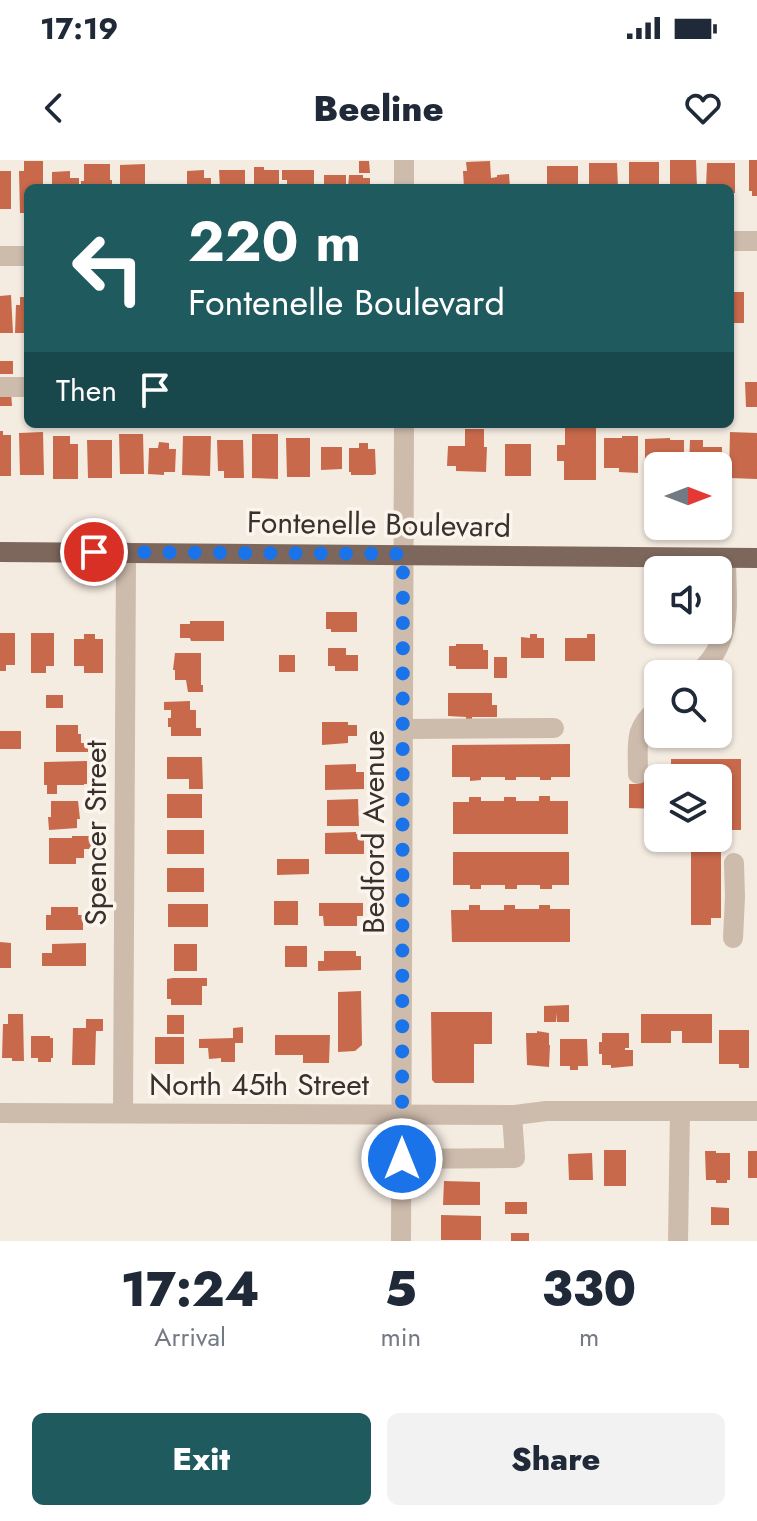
<!DOCTYPE html>
<style>
:root{--surface:#fff;--page:#f2f2f3;--text:#1f2937;--muted:#747a83;--accent:#1f5a5e}
body{margin:0;font-family:Jost,sans-serif;background:var(--page);color:var(--text);height:100vh;display:flex;flex-direction:column;font-size:30px;white-space:nowrap}
*{box-sizing:border-box;margin:0}
p{font-size:26px;color:var(--muted)}
.icon{flex:none;width:44px;height:44px;fill:none;stroke:currentColor;stroke-width:2;stroke-linecap:round;stroke-linejoin:round}
.map{position:relative;height:1081px;overflow:hidden}
.panel{display:flex;flex-direction:column;background:var(--surface);flex:1}
.panel>*{flex:none}
.banner{position:absolute;left:24px;top:24px;width:710px;height:244px;border-radius:12px;box-shadow:0 2px 6px #0004;background:#1f5a5e;color:#fff;overflow:hidden}
.needle{width:52px;rotate:90deg}
.buttons{position:absolute;left:644px;top:292px;display:grid;gap:16px}
.buttons a{display:grid;place-items:center;width:88px;height:88px;border-radius:12px;background:var(--surface);box-shadow:0 2px 6px #0004;font-size:40px}
.pin{position:absolute;display:grid;place-items:center;width:68px;height:68px;color:#fff;margin:-34px;border:4px solid #fff;border-radius:50%;box-shadow:0 2px 8px #0007}
.me{position:absolute;width:88px;margin:-44px;rotate:0deg;stroke-linejoin:round;filter:drop-shadow(0 0 6px #0008)}
.turn{display:flex;align-items:center;gap:28px;height:168px;padding:0 32px;font-size:36px}
.turn .icon{width:104px;height:104px;stroke-width:2.5}
.turn b{display:block;font-size:56px;line-height:68px}
.then{display:flex;align-items:center;height:76px;padding:0 32px;background:#0003;gap:16px;font-size:30px}
.eta{display:flex;justify-content:space-evenly;align-items:center;height:136px;text-align:center}
.eta b{font-size:48px;font-weight:800;line-height:56px}
.primary-button{display:flex;gap:16px;margin-top:auto;padding:16px 32px}
.primary-button a{flex:1;height:92px;border-radius:12px;background:var(--accent);color:#fff;font-size:32px;font-weight:800;line-height:92px;text-align:center}
.primary-button a+a{background:var(--page);color:var(--text)}
.status{display:flex;justify-content:space-between;align-items:center;height:56px;padding:0 40px;background:var(--surface);direction:ltr}
.status svg{height:22px;fill:currentColor}
header{display:flex;justify-content:space-between;align-items:center;height:104px;padding:0 32px;background:var(--surface);font-size:36px;font-weight:800}
.map>svg:first-child{display:block}
</style>
<div class="status"><b>17:19</b><svg viewBox="0 0 49 12"><path d="M0 12V9h3v3zM5 12V6h3v6zM10 12V3h3v9zM15 12V0h3v12zM26 1h20v11H26zM47 4h2v5h-2z"/></svg></div>
<header><svg class="icon" aria-label="back" viewBox="0 0 24 24"><path d="M15 5l-7 7 7 7"/></svg>Beeline<svg class="icon" aria-label="heart" viewBox="0 0 24 24"><path d="M12 20l-8-8c-3-5 5-10 8-4 3-6 11-1 8 4z"/></svg></header>
<div class="map">
<svg width="757" height="1081" viewBox="0 0 757 1081">
<rect width="100%" height="100%" fill="#f4ebe1"/>
<!-- building -->
<g fill="#c8694b">
<path d="M670,0H696L697,28H670Z"/>
<path d="M749,0H757V36H752V31H749Z"/>
<path d="M24,1H43V28H28V53H20L19,11H24Z"/>
<path d="M359,1H369L370,13H359Z"/>
<path d="M490,1L491,18L497,17V15L509,14L510,28H464L463,11H467L466,2Z"/>
<rect x="629" y="2" width="30" height="26"/>
<path d="M589,3H617L618,28H589Z"/>
<path d="M707,3H735V33H730V28H706Z"/>
<path d="M84,4H110V20H112V28H81V21H84Z"/>
<path d="M145,4V28H120V5Z"/>
<rect x="547" y="6" width="31" height="22"/>
<path d="M254,7H264V10H279V28H254Z"/>
<path d="M204,10V18H211V28H187V11Z"/>
<path d="M219,10H245V28H220Z"/>
<path d="M282,10H314V28H287V20H282Z"/>
<rect x="0" y="11" width="11" height="38"/>
<path d="M70,11V18H79V28H52V12Z"/>
<rect x="324" y="15" width="22" height="13"/>
<path d="M349,15H363V18H370V28H348Z"/>
<rect x="730" y="132" width="14" height="31"/>
<path d="M11,135L13,173H0V136Z"/>
<path d="M20,137H28V173H15L16,145H20Z"/>
<rect x="0" y="201" width="13" height="13"/>
<path d="M745,222H757V247H746Z"/>
<path d="M11,232L12,246H0V233Z"/>
<path d="M565,266H596V320H564V301H557V285H565Z"/>
<path d="M465,269H484V287H487L486,312L456,311V306H447L448,286H465Z"/>
<path d="M0,271H3V275H11V316H0Z"/>
<path d="M43,272L44,315H20L19,273Z"/>
<path d="M730,272L757,273V319L729,318Z"/>
<path d="M119,274H143L144,314H120Z"/>
<path d="M252,274H278V319L252,318Z"/>
<path d="M53,276H70V284H78V319H53Z"/>
<path d="M183,276H211L210,316L182,315Z"/>
<path d="M622,276H638V313L619,312V308H604V278H622Z"/>
<path d="M286,278H310V317H287Z"/>
<path d="M670,278V280H684V306H658V311H645V279Z"/>
<path d="M87,280H112V318H88Z"/>
<path d="M217,280H243L244,318H224V311H218Z"/>
<path d="M690,280H703V287H722V311H718V306H689Z"/>
<path d="M159,282L169,283V289H176L175,312H164V315L148,314L149,288H158Z"/>
<path d="M359,283H368V289H375L376,314L373,315H351V312H349V288H359Z"/>
<rect x="505" y="284" width="26" height="32"/>
<path d="M321,287H342V309L321,310Z"/>
<path d="M326,452H357V472H331V469H326Z"/>
<path d="M190,461H224V481H191L190,478H180V464H190Z"/>
<path d="M0,473H15V505H6V511H0Z"/>
<path d="M31,473H54V506H46V513H31Z"/>
<path d="M84,474H95V479H103V513H84V506H74V479H84Z"/>
<path d="M530,474H537V478H544V498H521V477L530,478Z"/>
<path d="M587,474H595V501H565V478H587Z"/>
<path d="M456,484H483V490H488V509H456V506H449V486H456Z"/>
<path d="M328,488H346V495H358V511H335V506H328Z"/>
<path d="M175,493H201V525H203V532H188L186,520H175V510H173Z"/>
<rect x="279" y="495" width="16" height="17"/>
<rect x="494" y="497" width="13" height="21"/>
<path d="M448,533H492V545H497V557H472V559H466V557L448,556Z"/>
<rect x="46" y="535" width="17" height="13"/>
<path d="M190,541V550H196V568H201V576H171V567H168V558H171V550H164V542Z"/>
<path d="M322,562H348V565H357V576H348V583L322,585Z"/>
<path d="M56,565H78V574H81V583H88V592H56Z"/>
<rect x="0" y="571" width="21" height="18"/>
<path d="M570,584V617H551V620H540V617H516V620H505V617H481V620L470,621V617H452V585Z"/>
<path d="M167,597H202L203,629H189V619H167Z"/>
<path d="M671,599H741V670H721V758H711V765H691V678H718V618H671Z"/>
<path d="M87,601V624H84V625H57V634H47V625H44V602Z"/>
<path d="M356,604V612H364V629L325,630V605Z"/>
<path d="M637,619H658V649L629,648V624H637Z"/>
<rect x="167" y="634" width="35" height="24"/>
<path d="M539,636H550V641H568V674H453V642H469V637H481V641H504V637H516V641H539Z"/>
<path d="M358,639L359,666H327V640Z"/>
<path d="M51,641H78L80,659H77V668L49,670L48,657H51Z"/>
<rect x="167" y="670" width="37" height="24"/>
<path d="M356,672V674H364V694H325V673Z"/>
<path d="M72,676H93V689H84V698H76V704H49V678H72Z"/>
<path d="M453,692H569V725H552V729H540V725H517V729H505V725H481V729H470V725H453Z"/>
<path d="M277,699H309V714L277,715Z"/>
<rect x="167" y="708" width="37" height="24"/>
<rect x="274" y="741" width="24" height="24"/>
<path d="M319,743H363V756H357V766H324L323,756H319Z"/>
<rect x="168" y="744" width="40" height="23"/>
<path d="M469,745H480V750H504V745H515V749H539V745H550V749H570V782H452L451,750H469Z"/>
<path d="M51,747H78V755H83V770H46V755H51Z"/>
<path d="M0,782L11,783V808H0Z"/>
<path d="M86,783V806H42V793H52V784Z"/>
<rect x="174" y="784" width="23" height="27"/>
<rect x="285" y="786" width="22" height="21"/>
<path d="M324,791H356V796H361V810L318,811V801H324Z"/>
<path d="M173,818H207V826H202V845H171V839H167V819Z"/>
<path d="M361,831L362,885L355,891L338,892V832Z"/>
<path d="M569,845V862H557V853L556,862H544V846Z"/>
<path d="M431,852H492V884H474V923H435L432,920Z"/>
<path d="M8,854H23L24,901H12V898H2L3,864H8Z"/>
<path d="M641,854H712V883H682V871H671V883H641Z"/>
<rect x="167" y="855" width="17" height="19"/>
<path d="M86,859H103V871H96L95,905H72L73,868H86Z"/>
<path d="M243,867V883H235V902H221V898L209,899L208,888H199V879L233,878V868Z"/>
<path d="M719,870H749V908H739V904H719Z"/>
<path d="M537,871L549,873V885H550L549,907L527,905L526,873H537Z"/>
<path d="M602,873H629V888H625V890H633V906L611,908V905H602V894H599V882H602Z"/>
<path d="M275,875H330L329,903H303V895H275Z"/>
<path d="M31,876H50V878H53V898H51V902H38V898H31Z"/>
<rect x="155" y="877" width="29" height="27"/>
<path d="M560,879H587L588,906H578V910H570V906H560Z"/>
<rect x="604" y="990" width="22" height="36"/>
<path d="M705,991H716V993H730V1020H727V1023H716V1020H706Z"/>
<rect x="748" y="991" width="9" height="27"/>
<path d="M592,993L593,1020H569L568,994Z"/>
<path d="M444,1021L480,1022V1045H443Z"/>
<rect x="505" y="1042" width="22" height="12"/>
<path d="M711,1047L729,1048V1065H711Z"/>
<path d="M441,1055L481,1056V1080H441Z"/>
<rect x="511" y="1073" width="18" height="8"/>
</g>
<g fill="none" stroke-linecap="round" stroke-linejoin="round">
<!-- minor -->
<g stroke="#cdbbac" stroke-width="20">
<path d="M404,28V0"/>
<path d="M730,81H757"/>
<path d="M0,96H28"/>
<path d="M0,227H28"/>
<path d="M697,514C735,481 726,444 726,398"/>
<path d="M403,569L554,568"/>
<path d="M638,614C638,583 633,569 658,548"/>
<path d="M733,778L735,737L734,703"/>
<path d="M0,953L515,955L546,951H757"/>
<path d="M123,953L126,392"/>
<path d="M402,999L515,998L512,955"/>
<path d="M401,1081L404,264"/>
<path d="M678,1081L680,952"/>
</g>
<!-- major -->
<path stroke="#7d675c" stroke-width="20" d="M0,392L757,398"/>
</g>
<g fill="none" stroke-linecap="round" stroke-linejoin="round">
<!-- route -->
<path stroke="#1a73e8" stroke-width="14" stroke-dasharray="0 25.2" d="M94,392L403,394L402,999"/>
</g>
<g text-anchor="middle" dominant-baseline="central" stroke-width="7" stroke-linejoin="round" paint-order="stroke">
<!-- street labels -->
<g font-size="30" fill="#3b302b" stroke="#fbf5ee">
<text transform="translate(379 364) rotate(1)">Fontenelle Boulevard</text>
<text transform="translate(373 672) rotate(-90)">Bedford Avenue</text>
<text transform="translate(95 673) rotate(-90)">Spencer Street</text>
<text x="259" y="924">North 45th Street</text>
</g>
</g>
</svg>
<div class="buttons">
<a><svg class="needle" viewBox="-14 -14 28 28"><path d="M0-13l5 13h-10z" fill="#e53935"/><path d="M0 13l5-13h-10z" fill="#747a83"/></svg></a>
<a><svg class="icon" aria-label="sound" viewBox="0 0 24 24"><path d="M4 9h4l5-4v14l-5-4H4zM17 9q2 3 0 6"/></svg></a>
<a><svg class="icon" aria-label="search" viewBox="0 0 24 24"><circle cx="10" cy="10" r="6"/><path d="M15 15l6 6"/></svg></a>
<a><svg class="icon" aria-label="layers" viewBox="0 0 24 24"><path d="M12 4l9 5-9 5-9-5zM3 14l9 5 9-5"/></svg></a>
</div>
<div class="pin" style="left:94px;top:392px;background:#d93025"><svg class="icon" aria-label="arrive" viewBox="0 0 24 24"><path d="M6 21V4h12l-3 4 3 4H6"/></svg></div>
<svg class="me" style="left:402px;top:999px" viewBox="-20 -20 40 40"><circle r="17" fill="#1a73e8" stroke="#fff" stroke-width="3"/><path d="M0-11L8 9 0 5-8 9z" fill="#fff"/></svg>
<div class="banner">
<div class="turn"><svg class="icon" aria-label="left" viewBox="0 0 24 24"><path d="M17 20v-9H6M10 6l-5 5 5 5"/></svg><div><b>220 m</b>Fontenelle Boulevard</div></div>
<div class="then">Then<svg class="icon" aria-label="arrive" viewBox="0 0 24 24"><path d="M6 21V4h12l-3 4 3 4H6"/></svg></div>
</div>
</div>
<section class="panel">
<div class="eta">
<div><b>17:24</b><p>Arrival</p></div>
<div><b>5</b><p>min</p></div>
<div><b>330</b><p>m</p></div>
</div>
<div class="primary-button"><a>Exit</a><a>Share</a></div>
</section>
